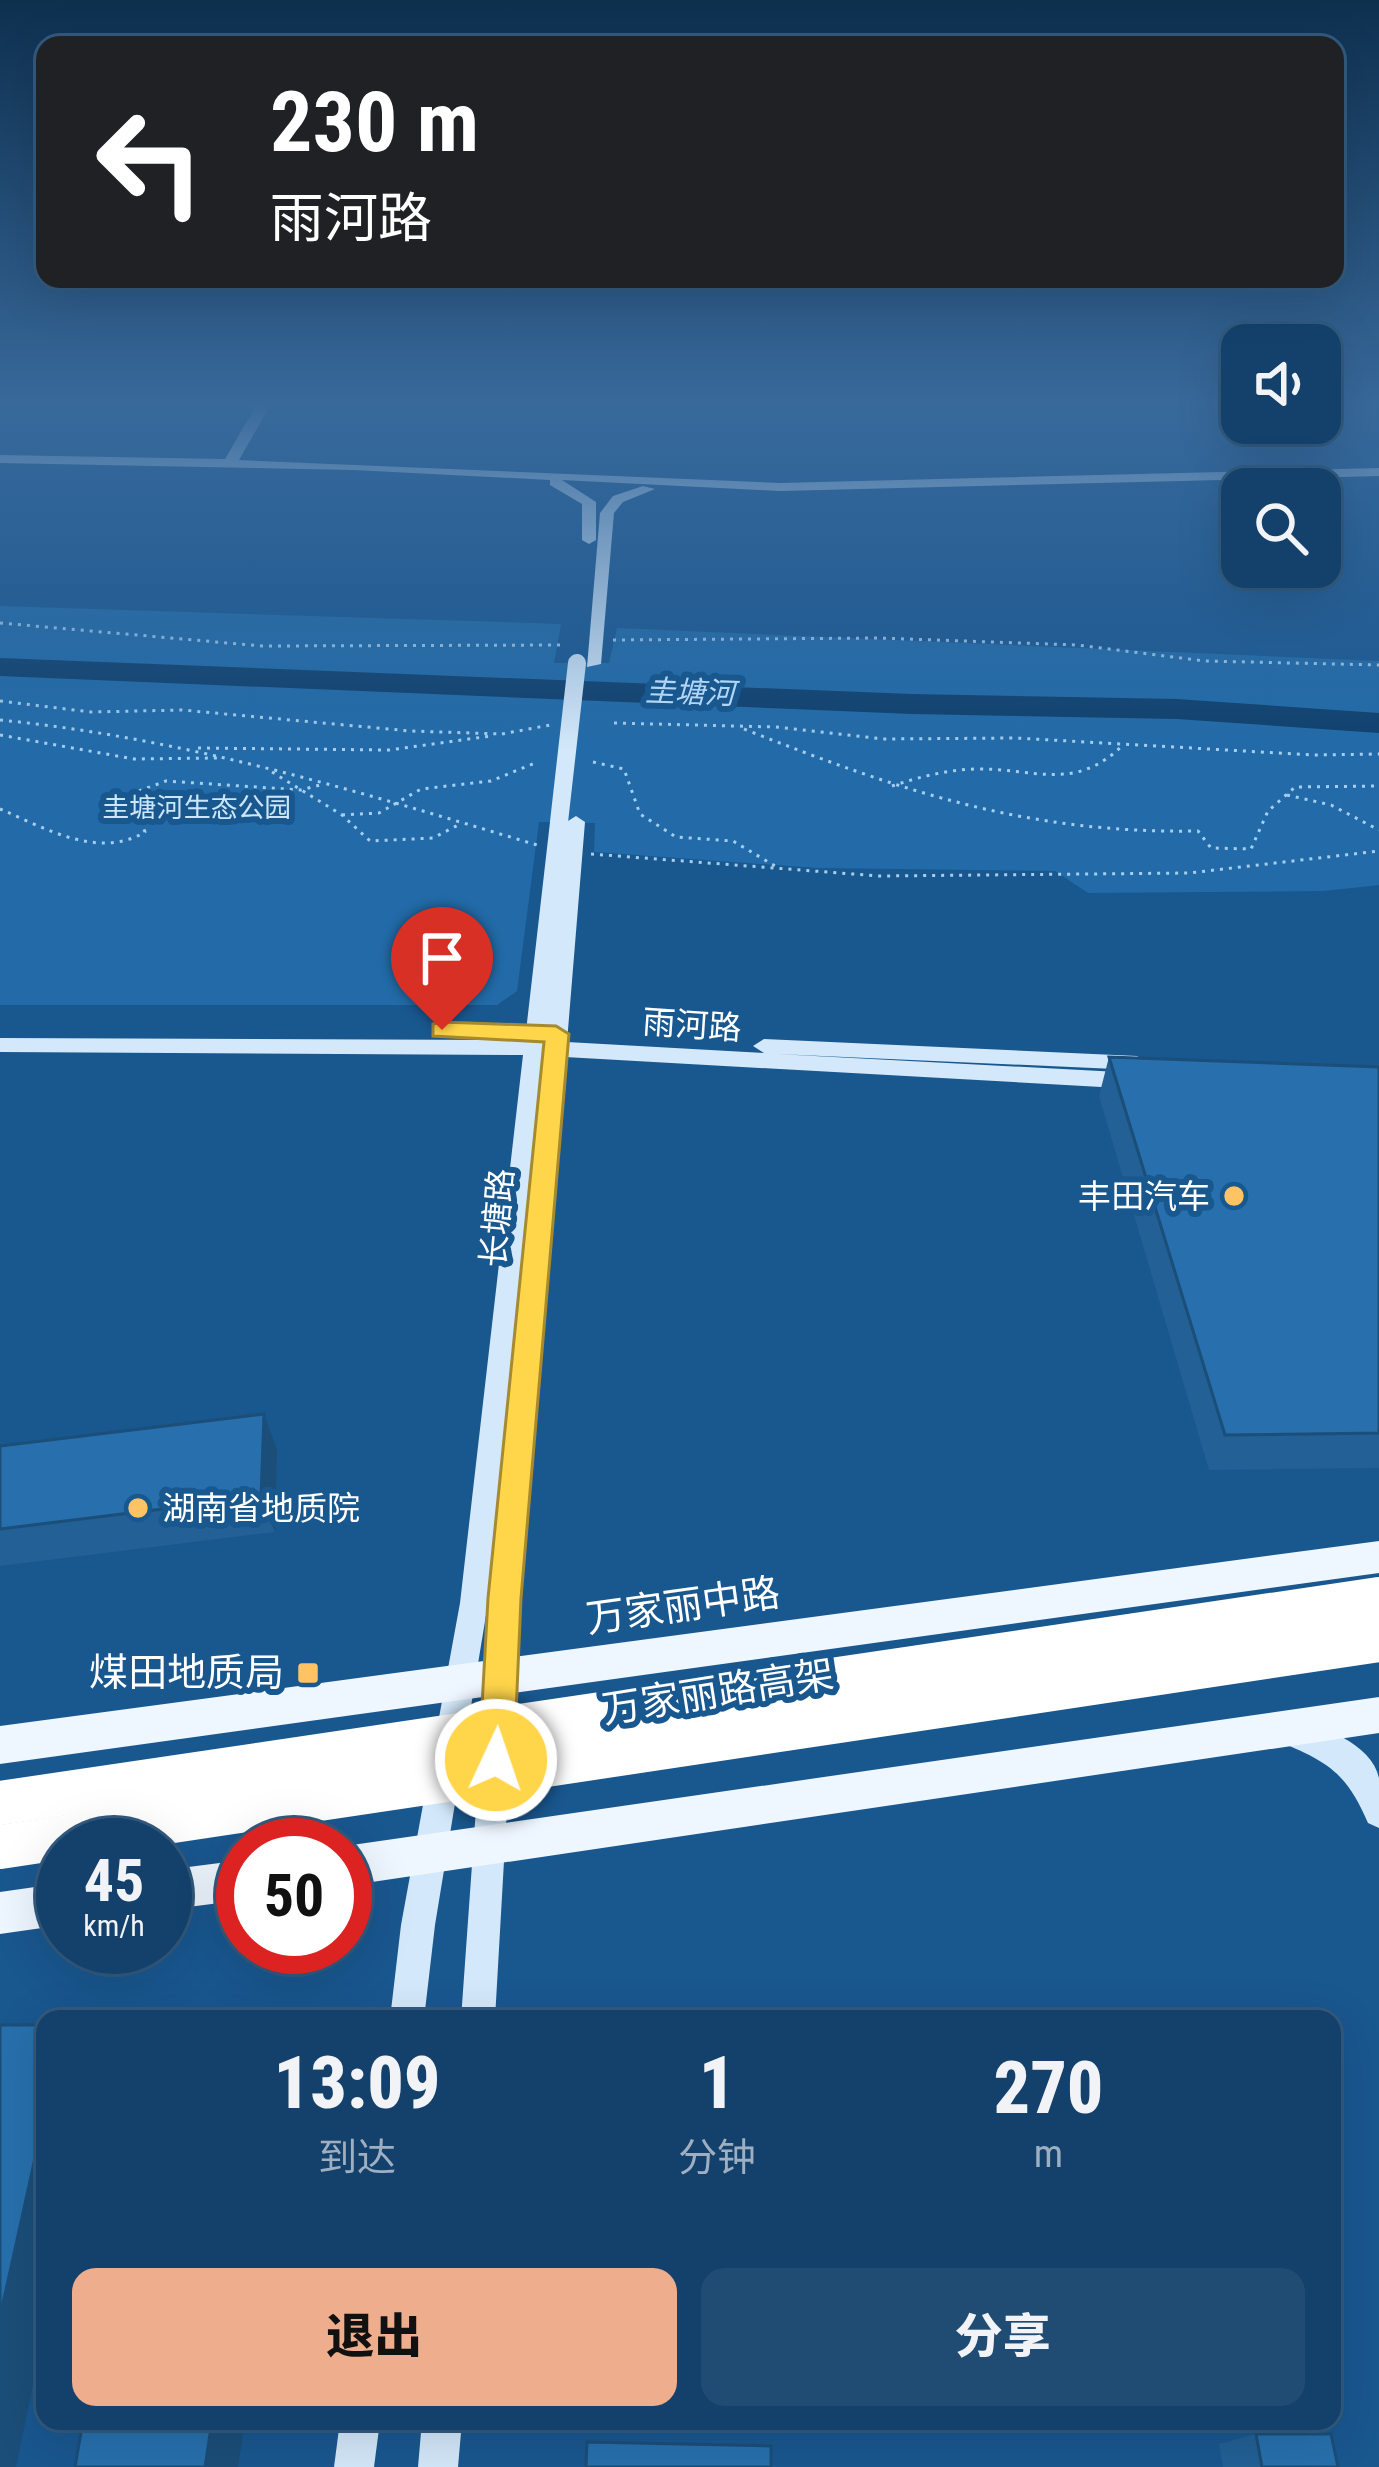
<!DOCTYPE html>
<html lang="zh">
<meta charset="utf-8">
<style>
:root{--surface:#13416b;--page:#204c73;--text:#f1f3f6;--muted:#9dafc1;--line:#325a7e;--accent:#eead8d}
body{margin:0;font-family:"Roboto Condensed","Noto Sans SC",sans-serif;background:var(--page);color:var(--text);height:100vh;display:flex;flex-direction:column;font-size:45px;white-space:nowrap}
*{box-sizing:border-box;margin:0}
p{font-size:39px;color:var(--muted)}
.icon{flex:none;width:66px;height:66px;fill:none;stroke:currentColor;stroke-width:2;stroke-linecap:round;stroke-linejoin:round}
.map{position:relative;flex:1;overflow:hidden}
.panel{position:absolute;left:36px;top:2010px;width:1305px;height:420px;display:flex;flex-direction:column;background:var(--surface);border-radius:24px;box-shadow:0 12px 48px #0002,0 0 0 3px var(--line)}
.panel>*{flex:none}
.top-card{position:absolute;left:36px;top:36px;width:1308px;height:252px;border-radius:24px;box-shadow:0 12px 48px #0002,0 0 0 3px var(--line);background:#202124;color:#fff;overflow:hidden}
.fabs{position:absolute;left:1221px;top:324px;display:grid;gap:24px}
.fabs a{display:grid;place-items:center;width:120px;height:120px;border-radius:24px;background:var(--surface);box-shadow:0 12px 48px #0002,0 0 0 3px var(--line);font-size:60px}
.speed{position:absolute;left:36px;top:1818px;display:flex;gap:24px;font-size:60px;font-weight:700;text-align:center}
.speed>*{display:grid;place-content:center;width:156px;height:156px;border-radius:50%;background:var(--surface);box-shadow:0 12px 48px #0002,0 0 0 3px var(--line);line-height:1}
.speed small{font-size:30px;font-weight:400}
.speed .limit{border:18px solid #d22;background:#fff;color:#111}
.pin{position:absolute;display:grid;place-items:center;width:102px;height:102px;color:#fff;margin:-123px -51px;border-radius:50% 50% 50% 0;rotate:-45deg;box-shadow:0 0 12px #0007}
.pin .icon{rotate:45deg}
.me{position:absolute;width:132px;margin:-66px;rotate:3deg;stroke-linejoin:round;filter:drop-shadow(0 0 9px #0008)}
.turn{display:flex;align-items:center;gap:42px;height:252px;padding:0 36px;font-size:54px}
.turn .icon{width:156px;height:156px;stroke-width:2.5}
.turn b{display:block;font-size:84px;line-height:102px}
.eta{display:flex;justify-content:space-evenly;align-items:center;height:204px;text-align:center}
.eta b{font-size:72px;font-weight:800;line-height:84px}
.primary-button{display:flex;gap:24px;margin-top:auto;padding:24px 36px}
.primary-button a{flex:1;height:138px;border-radius:24px;background:var(--accent);color:#111;font-size:48px;font-weight:800;line-height:138px;text-align:center}
.primary-button a+a{background:var(--page);color:var(--text)}
.map>svg:first-child{display:block}
</style>
<div class="map">
<svg width="1379" height="2467" viewBox="0 0 1379 2467">
<rect width="100%" height="100%" fill="#19578f"/>
<!-- green -->
<path fill="#226ba8" d="M0,606L561,624L554,663H609L617,628L1379,661V885L1324,891L1088,893L1055,871L817,868L594,852L595,823L539,822L517,991L497,1005H0Z"/>
<g fill="none" stroke-linecap="round" stroke-linejoin="round">
<!-- river -->
<path fill="#10406c" fill-rule="evenodd" d="M0,658L912,694L1177,699L1379,713V733L1177,719L912,714L0,676Z"/>
<!-- path -->
<g stroke="#a6ceef" stroke-width="3" stroke-dasharray="3 6" stroke-linecap="butt">
<path d="M0,623L262,646L563,645"/>
<path d="M613,640L879,638L1077,645L1205,661L1379,665"/>
<path d="M0,701L91,712L182,710L410,731L502,734"/>
<path d="M0,720C185,738 360,792 537,845"/>
<path d="M614,723L776,727L883,739L1016,738L1314,755L1379,754"/>
<path d="M744,729C901,791 1027,834 1198,831L1211,848L1251,849L1268,811L1295,787L1379,786"/>
<path d="M502,734L550,725"/>
<path d="M0,735L134,759L217,758"/>
<path d="M198,748L389,750L491,736"/>
<path d="M593,762L624,769L640,814L676,837L733,841L775,866"/>
<path d="M272,772L342,815L370,841L433,838L462,823"/>
<path d="M892,786C919,777 946,770 975,769C1035,768 1075,793 1124,744"/>
<path d="M1287,795L1331,805L1379,830"/>
<path d="M0,809C45,828 98,860 145,832L135,806L136,792L166,781L301,790L320,785"/>
<path d="M342,815L379,813L421,789L491,781L535,763"/>
<path d="M591,854L879,876L1189,873L1379,851"/>
</g>
<!-- secondary -->
<g fill="#d3e8fa" fill-rule="evenodd">
<path d="M250,405H262L267,411L239,460L780,483L1379,468V476L780,491L562,480L596,502V540L589,544L582,540V504L550,485V480L354,470L0,463V455L225,459L253,411Z"/>
<path d="M643,486L655,489L623,502L614,513L601,664L587,667L600,513L613,496Z"/>
<path d="M559,816L568,821L576,816L585,822L567,1042L764,1053L753,1046L764,1039L1137,1056L1148,1063L1137,1070L777,1054L1137,1073L1148,1081L1137,1089L565,1057L519,1598L495,2019H461L491,1598L530,1200L488,1603L435,1925L424,2019H390L401,1925L460,1603L523,1055L0,1052V1038L525,1040L550,822Z"/>
<path d="M1291,1717C1320,1726 1372,1743 1379,1778C1379,1793 1379,1812 1379,1828L1368,1823C1347,1774 1329,1762 1280,1742L1276,1732L1280,1722Z"/>
<path d="M340,2421H380L374,2467H334Z"/>
<path d="M422,2421H462L458,2467H418Z"/>
</g>
<!-- primary -->
<g fill="#eef6ff" fill-rule="evenodd">
<path d="M1379,1541V1573L0,1764V1726Z"/>
<path d="M1379,1697V1733L345,1886V1846Z"/>
<path d="M243,1860V1900L165,1910V1870Z"/>
<path d="M63,1883V1925L0,1934V1892Z"/>
</g>
<!-- secondary-bridge -->
<path stroke="#d3e8fa" stroke-width="18" d="M559,822L577,663"/>
<!-- highway-bridge -->
<g stroke="#fff" stroke-width="44">
<path d="M0,1803L1379,1599"/>
<path d="M0,1847L1379,1640"/>
</g>
</g>
<!-- wall -->
<g fill="#226095">
<path d="M1109,1057L1379,1067V1468L1209,1470L1099,1096Z"/>
<path d="M0,1446L277,1450L275,1532L0,1566Z"/>
<path d="M1256,2434L1338,2467H1223L1219,2444Z"/>
</g>
<!-- shaded-wall -->
<g fill="#1b4e79">
<path d="M264,1414L277,1450L275,1532L261,1497Z"/>
<path d="M45,2113V2327L16,2467H0V2317Z"/>
<path d="M212,2421H245L238,2467H205Z"/>
</g>
<!-- building -->
<g fill="#2770ad" stroke="#1b4e79" stroke-width="3">
<path d="M1109,1057L1379,1067V1433L1225,1435Z"/>
<path d="M264,1414L261,1497L0,1529V1446Z"/>
<path d="M0,2025H45V2113L0,2317Z"/>
<path d="M83,2421H212L205,2467H75Z"/>
<path d="M1256,2434H1331L1338,2467H1262Z"/>
<path d="M587,2442L771,2446V2467H586Z"/>
</g>
<!-- sky -->
<linearGradient id="sky" x2="0" y2="1"><stop stop-color="#0e304f"/><stop offset="0.54" stop-color="#38699b"/><stop offset="1" stop-color="#38699b" stop-opacity="0"/></linearGradient>
<rect width="1379" height="750" fill="url(#sky)"/>
<!-- route -->
<path fill="#ffd54a" stroke="#a68a30" stroke-width="3" d="M442,1022L556,1026L569,1034L521,1598L514,1760L509,1773L496,1778L484,1773L479,1760L488,1598L544,1042L433,1036V1024Z"/>
<!-- markers -->
<g fill="#ffc364" stroke="#19578f" stroke-width="4.5">
<circle cx="1234" cy="1196" r="12"/>
<circle cx="138" cy="1508" r="12"/>
<rect x="296" y="1661" width="24" height="24" rx="6"/>
</g>
<g text-anchor="middle" dominant-baseline="central" stroke-width="12" stroke-linejoin="round" paint-order="stroke">
<!-- far-park labels -->
<g font-size="27" fill="#cce6fa" stroke="#19578f">
<text x="197" y="808">圭塘河生态公园</text>
</g>
<!-- far-water labels -->
<g font-size="30" font-style="italic" fill="#b2d7f6" stroke="#19578f">
<text transform="translate(690 692) rotate(2)">圭塘河</text>
</g>
<!-- street labels -->
<g font-size="33" fill="#fff" stroke="#19578f">
<text transform="translate(692 1025) rotate(4)">雨河路</text>
<text transform="translate(497 1218) rotate(-85)">长塘路</text>
</g>
<!-- poi labels -->
<g font-size="33" fill="#fff" stroke="#19578f" text-anchor="end">
<text x="1210" y="1196">丰田汽车</text>
<text x="162" y="1508" text-anchor="start">湖南省地质院</text>
</g>
<!-- near-street labels -->
<g font-size="39" fill="#fff" stroke="#19578f">
<text transform="translate(683 1606) rotate(-8)">万家丽中路</text>
<text transform="translate(718 1692) rotate(-9)">万家丽路高架</text>
</g>
<!-- near-poi labels -->
<g font-size="39" fill="#fff" stroke="#19578f" text-anchor="end">
<text x="284" y="1673">煤田地质局</text>
</g>
</g>
</svg>
<div class="fabs">
<a><svg class="icon" aria-label="sound" viewBox="0 0 24 24"><path d="M4 9h4l5-4v14l-5-4H4zM17 9q2 3 0 6"/></svg></a>
<a><svg class="icon" aria-label="search" viewBox="0 0 24 24"><circle cx="10" cy="10" r="6"/><path d="M15 15l6 6"/></svg></a>
</div>
<div class="speed"><div>45<small>km/h</small></div><div class="limit">50</div></div>
<div class="pin" style="left:442px;top:1030px;background:#d93025"><svg class="icon" aria-label="arrive" viewBox="0 0 24 24"><path d="M6 21V4h12l-3 4 3 4H6"/></svg></div>
<svg class="me" style="left:496px;top:1760px" viewBox="-20 -20 40 40"><circle r="17" fill="#ffd54a" stroke="#fff" stroke-width="3"/><path d="M0-11L8 9 0 5-8 9z" fill="#fff"/></svg>
<div class="top-card">
<div class="turn"><svg class="icon" aria-label="left" viewBox="0 0 24 24"><path d="M17 20v-9H6M10 6l-5 5 5 5"/></svg><div><b>230 m</b>雨河路</div></div>
</div>
<section class="panel">
<div class="eta">
<div><b>13:09</b><p>到达</p></div>
<div><b>1</b><p>分钟</p></div>
<div><b>270</b><p>m</p></div>
</div>
<div class="primary-button"><a>退出</a><a>分享</a></div>
</section>
</div>
